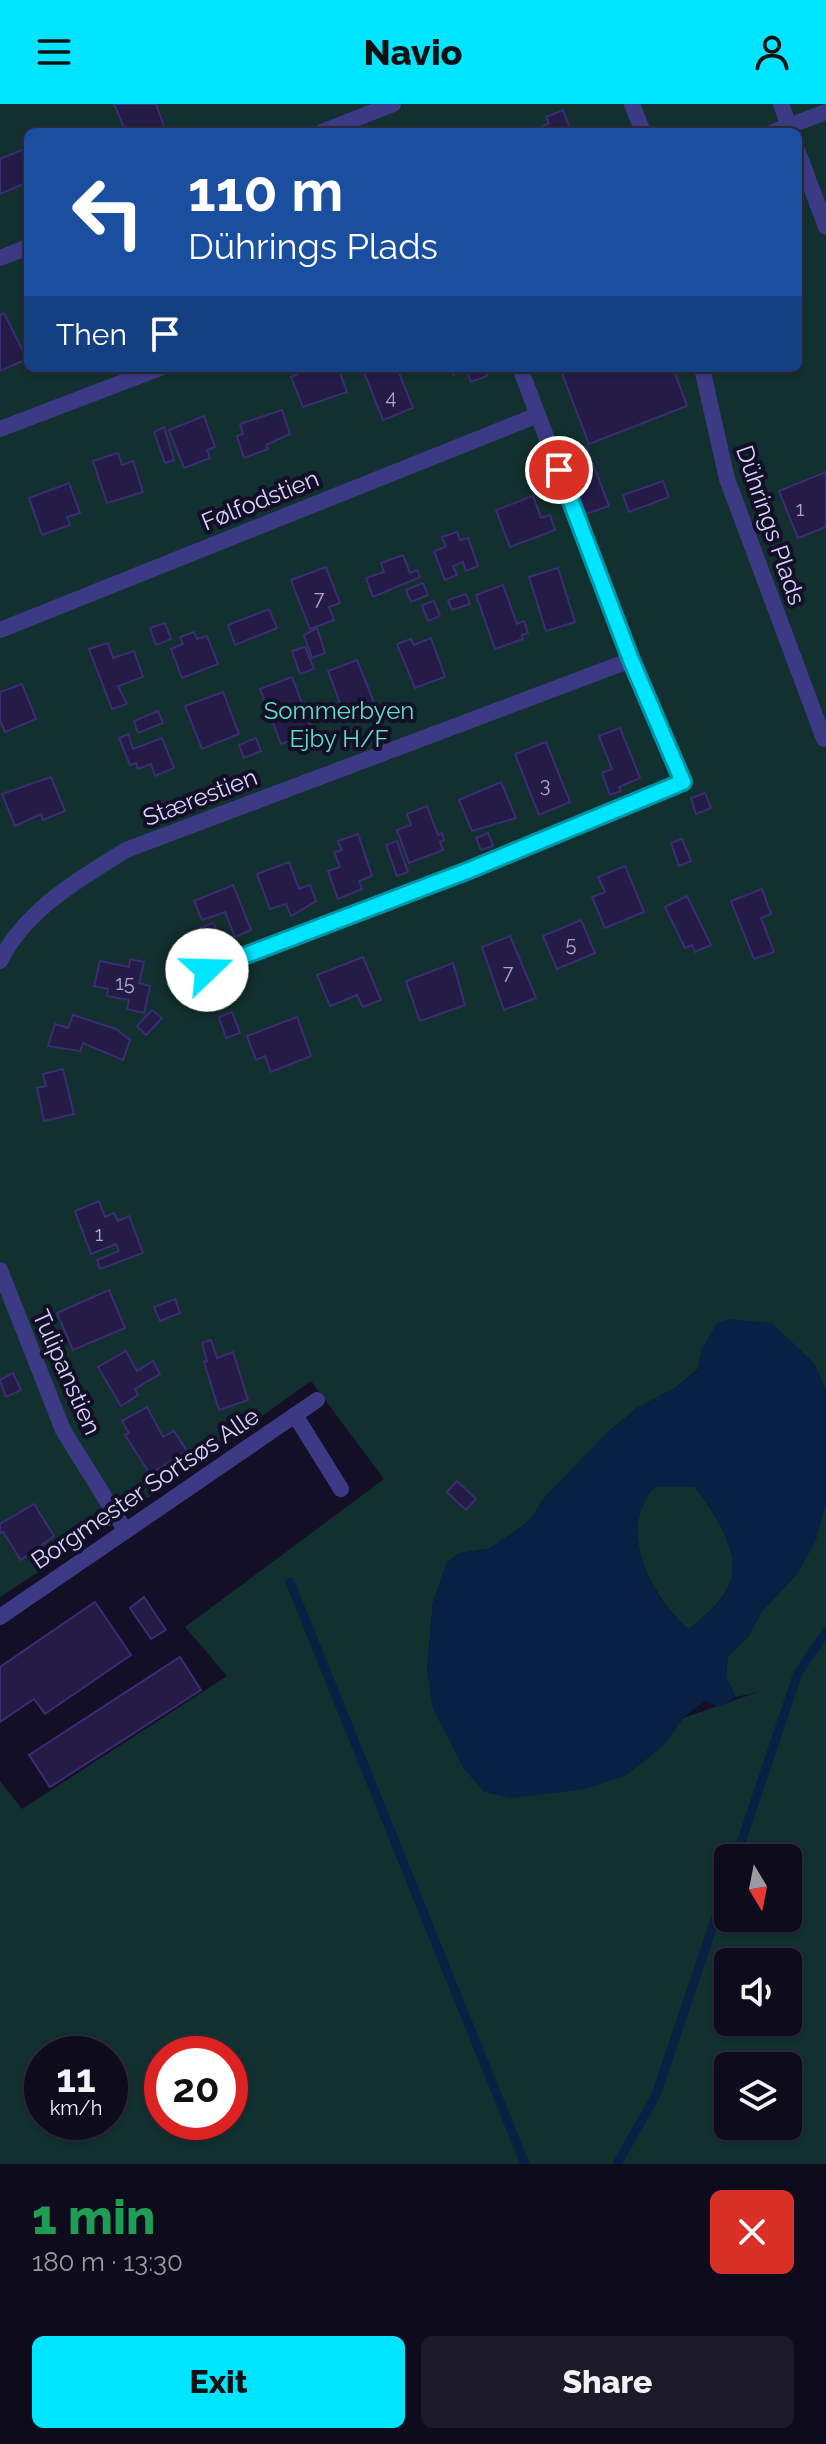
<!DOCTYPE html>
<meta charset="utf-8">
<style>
:root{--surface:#0e0b1c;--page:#1c1929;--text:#f1f3f6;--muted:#9b9ba3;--line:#2e2b3b;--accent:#00e5ff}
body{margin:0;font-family:Raleway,sans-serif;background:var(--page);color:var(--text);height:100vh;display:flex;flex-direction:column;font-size:30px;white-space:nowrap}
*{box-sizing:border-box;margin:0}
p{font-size:26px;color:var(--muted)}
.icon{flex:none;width:44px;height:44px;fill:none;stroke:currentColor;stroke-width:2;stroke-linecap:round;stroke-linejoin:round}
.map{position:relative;height:2060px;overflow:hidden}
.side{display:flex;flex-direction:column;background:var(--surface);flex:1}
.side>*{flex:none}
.guide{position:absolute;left:24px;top:24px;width:778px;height:244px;border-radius:12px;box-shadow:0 2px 6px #0004,0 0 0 2px var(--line);background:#1a4fa0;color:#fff;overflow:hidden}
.needle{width:52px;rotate:170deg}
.fabs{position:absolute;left:714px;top:1740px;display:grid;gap:16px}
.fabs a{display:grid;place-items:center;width:88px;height:88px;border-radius:12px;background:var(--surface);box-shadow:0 2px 6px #0004,0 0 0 2px var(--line);font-size:40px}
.speed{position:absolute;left:24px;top:1932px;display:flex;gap:16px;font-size:40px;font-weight:700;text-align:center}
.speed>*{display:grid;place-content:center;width:104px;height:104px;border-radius:50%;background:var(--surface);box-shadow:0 2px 6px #0004,0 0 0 2px var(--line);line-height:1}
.speed small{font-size:20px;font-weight:400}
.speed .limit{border:12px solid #d22;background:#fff;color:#111}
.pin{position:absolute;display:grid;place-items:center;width:68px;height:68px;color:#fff;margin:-34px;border:4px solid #fff;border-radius:50%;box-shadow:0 2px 8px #0007}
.me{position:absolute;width:88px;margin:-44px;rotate:69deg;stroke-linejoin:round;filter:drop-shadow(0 0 6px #0008)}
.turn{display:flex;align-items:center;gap:28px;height:168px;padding:0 32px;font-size:36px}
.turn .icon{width:104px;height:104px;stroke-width:2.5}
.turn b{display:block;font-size:56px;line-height:68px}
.then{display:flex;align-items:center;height:76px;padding:0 32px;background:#0003;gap:16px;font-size:30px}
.round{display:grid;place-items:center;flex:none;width:84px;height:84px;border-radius:12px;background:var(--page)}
.headline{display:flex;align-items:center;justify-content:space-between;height:136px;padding:0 32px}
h1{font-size:48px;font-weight:800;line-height:60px;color:#1e9e55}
.primary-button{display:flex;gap:16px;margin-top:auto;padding:16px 32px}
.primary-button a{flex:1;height:92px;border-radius:12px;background:var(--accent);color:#111;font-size:32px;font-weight:800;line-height:92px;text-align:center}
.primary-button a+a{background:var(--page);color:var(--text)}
header{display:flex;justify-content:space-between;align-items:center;height:104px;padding:0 32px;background:var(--accent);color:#111;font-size:36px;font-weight:800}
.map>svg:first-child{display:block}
</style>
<header><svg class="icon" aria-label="menu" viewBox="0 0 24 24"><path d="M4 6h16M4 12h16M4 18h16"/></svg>Navio<svg class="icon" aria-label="person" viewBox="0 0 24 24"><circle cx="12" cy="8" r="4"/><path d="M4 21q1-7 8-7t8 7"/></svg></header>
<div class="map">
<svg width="826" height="2060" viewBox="0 0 826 2060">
<rect width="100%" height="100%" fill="#130f26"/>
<!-- green -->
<g fill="#12302f" fill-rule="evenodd">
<path d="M0,0H826V1287L814,1259L702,1245L698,1265L675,1284L637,1304L606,1330L546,1392L528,1418L489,1445L460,1449L447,1458L433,1498L427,1568L662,1643L683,1614L758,1588L736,1593L726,1573L728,1553L748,1533L762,1507L798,1469L826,1399V2060H0V1677L22,1705L227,1572L185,1523L384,1375L311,1277L103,1426L0,1493ZM28,28H798V264H28ZM728,1754H788V1814H728ZM728,1858H788V1918H728ZM42,1950H110V2018H42ZM162,1950H230V2018H162ZM728,1962H788V2022H728Z"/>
<path d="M655,1382L695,1383C713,1407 742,1448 730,1479C722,1498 704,1512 689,1526C651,1492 615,1425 655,1382Z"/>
</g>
<!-- water -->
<path fill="#0a1f44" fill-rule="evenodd" d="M730,1215L772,1219L814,1259L826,1287V1399L816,1436L798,1469L762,1507L748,1533L728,1553L726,1573L736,1593L719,1603L705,1597L683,1614L662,1643L625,1672L585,1685L512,1694L484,1688L464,1665L433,1605L427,1568L433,1498L447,1458L460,1449L489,1445L528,1418L546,1392L606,1330L637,1304L675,1284L698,1266L702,1245L717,1219ZM655,1383H695C713,1407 742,1448 730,1479C723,1498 704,1512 689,1525C650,1494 616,1425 655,1383Z"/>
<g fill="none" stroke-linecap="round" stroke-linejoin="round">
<!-- stream -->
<g stroke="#0a1f44" stroke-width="9">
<path d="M290,1478L525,2060"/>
<path d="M736,1754L798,1569L826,1528"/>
<path d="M617,2060L656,1991L728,1777"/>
</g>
</g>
<!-- building -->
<g fill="#241b47" stroke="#3b2d73" stroke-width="2">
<path d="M114,0H156L165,25L126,28Z"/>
<path d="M563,6L571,28H532L549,19L546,13Z"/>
<path d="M24,45L28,55V78L0,90V55Z"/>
<path d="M4,209L27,255L0,267V211Z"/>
<path d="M311,264H338L347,288L303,303L291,273Z"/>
<path d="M374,264H397L413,304L383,316L364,268Z"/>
<path d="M450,264H484L487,272L471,278L466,265L453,271Z"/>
<path d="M560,264H673L687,302L589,340Z"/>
<path d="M282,306L290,330L266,341L268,345L244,354L237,332L243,330L240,320Z"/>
<path d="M204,312L215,343L207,346L210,354L184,364L169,326Z"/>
<path d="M164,323L174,356L165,359L154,328Z"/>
<path d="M586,342L609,402L586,410L564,350Z"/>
<path d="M118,349L122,361L133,357L143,388L107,399L93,357Z"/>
<path d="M826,368V423L798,434L779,387Z"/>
<path d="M663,377L669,393L629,408L623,391Z"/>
<path d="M69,379L80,409L67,413L70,421L42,431L29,394Z"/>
<path d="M533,392L541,414L550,411L555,426L510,443L496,406Z"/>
<path d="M457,428L460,436L468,434L478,462L466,467L463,458L453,462L457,471L445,476L434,447L446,443L442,433Z"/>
<path d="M403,451L410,469L417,466L420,473L373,493L366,474L384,468L381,459Z"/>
<path d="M326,463L340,499L329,503L334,516L310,525L291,476Z"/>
<path d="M558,464L575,518L546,527L529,473Z"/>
<path d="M423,479L428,491L411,498L406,486Z"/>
<path d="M503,481L517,520L524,517L528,529L522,531L523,535L495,545L476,491Z"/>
<path d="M466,490L470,500L452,506L448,496Z"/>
<path d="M434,497L440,512L428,517L422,501Z"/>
<path d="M269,505L277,524L235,541L228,521Z"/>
<path d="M165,519L171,535L156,541L150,524Z"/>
<path d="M317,524L325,549L312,554L304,531Z"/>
<path d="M194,528L197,535L207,532L218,560L182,574L171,545L183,540L180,533Z"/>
<path d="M431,534L445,573L415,584L397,540L411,535L414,541Z"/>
<path d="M108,539L113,554L134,547L143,573L118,582L127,600L112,605L89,545Z"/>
<path d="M305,543L314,565L300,570L292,547Z"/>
<path d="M357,556L376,604L346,615L328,567Z"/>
<path d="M292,573L313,628L281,640L260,585Z"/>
<path d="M22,580L36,615L5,628L0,616V588Z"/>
<path d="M223,588L239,630L202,645L185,602Z"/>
<path d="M158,607L163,619L138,629L134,617Z"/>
<path d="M620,624L640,674L619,683L621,687L610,691L602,669L612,665L599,632Z"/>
<path d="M128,630L133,645L162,634L174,664L155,672L151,660L138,665L136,659L130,661L119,634Z"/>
<path d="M256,634L261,647L244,654L239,641Z"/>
<path d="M546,638L570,698L539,711L515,650Z"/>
<path d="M51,673L65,707L43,716L41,710L15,722L2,690Z"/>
<path d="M501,678L516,714L472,727L459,696Z"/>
<path d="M705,689L711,704L696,710L691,694Z"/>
<path d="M427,702L438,731L442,729L444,736L440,738L443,746L409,759L397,726L411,721L407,710Z"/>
<path d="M488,729L493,742L481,746L476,734Z"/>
<path d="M358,730L372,772L359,777L362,785L338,795L328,767L340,763L334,748L342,746L338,737Z"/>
<path d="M682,735L691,757L679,762L671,739Z"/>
<path d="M397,737L408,768L397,772L386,741Z"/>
<path d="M289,758L299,785L310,781L316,797L291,812L286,800L270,805L257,770Z"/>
<path d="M625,762L644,808L605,824L592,793L605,788L598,773Z"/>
<path d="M233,781L251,826L235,833L225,808L202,816L194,797Z"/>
<path d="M762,785L771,810L761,814L774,848L754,855L731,797Z"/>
<path d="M687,792L711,841L695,848L692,841L685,844L665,803Z"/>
<path d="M581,816L595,849L557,865L543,832Z"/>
<path d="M213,819L222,833L206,839L200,824Z"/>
<path d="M510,832L536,894L504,906L482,843Z"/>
<path d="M363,853L381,896L363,903L357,891L330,902L317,871Z"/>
<path d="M130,855L144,858L139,879L150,882L144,909L127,905L129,896L107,892L108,885L94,882L100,857L129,863Z"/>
<path d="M453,859L465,901L420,917L406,877Z"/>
<path d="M152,906L162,914L146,931L137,922Z"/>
<path d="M232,908L240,929L226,934L219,913Z"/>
<path d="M73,911L116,925L130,936L123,956L83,939L80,947L48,942L55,920L68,924Z"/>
<path d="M297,913L311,952L271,968L265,952L256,956L247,932Z"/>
<path d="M63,965L74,1010L44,1017L37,984L46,982L43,970Z"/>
<path d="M99,1097L105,1113L114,1109L118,1117L129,1112L143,1149L100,1165L97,1156L119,1147L116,1140L91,1150L75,1107Z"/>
<path d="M109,1186L125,1224L73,1246L57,1209Z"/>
<path d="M175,1195L180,1209L160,1217L154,1203Z"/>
<path d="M211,1236L217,1254L233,1248L248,1296L219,1306L204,1258L207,1257L202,1239Z"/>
<path d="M126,1247L137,1267L153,1257L160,1270L135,1285L138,1291L121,1302L98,1263Z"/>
<path d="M13,1269L21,1286L6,1293L0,1276Z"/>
<path d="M147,1303L163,1333L174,1327L187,1347L150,1370L125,1331L129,1329L122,1317Z"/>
<path d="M457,1377L476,1395L466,1406L447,1388Z"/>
<path d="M34,1400L54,1432L21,1456L3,1428L0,1429V1420Z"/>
<path d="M144,1493L166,1526L151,1535L130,1504Z"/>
<path d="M95,1498L131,1551L45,1610L34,1595L0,1618V1563Z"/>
<path d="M180,1553L201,1586L50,1683L29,1651Z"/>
</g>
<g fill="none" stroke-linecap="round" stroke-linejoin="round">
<!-- lane -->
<g stroke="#3d3a85" stroke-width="16">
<path d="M632,0L643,28"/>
<path d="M781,0L791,28"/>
<path d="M322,28L393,0"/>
<path d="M773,28L826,8"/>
<path d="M798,48L826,123"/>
<path d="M0,154L28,143"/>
<path d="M702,264L727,375L824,635"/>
<path d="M0,325L160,264"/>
<path d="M0,526L538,311"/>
<path d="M0,857C26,805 78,776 126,746L631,556"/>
<path d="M207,866L467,767L683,678L631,556L520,264"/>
<path d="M0,1166L63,1326L125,1426"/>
<path d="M295,1311L341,1385"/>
<path d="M0,1513L317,1296"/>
</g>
</g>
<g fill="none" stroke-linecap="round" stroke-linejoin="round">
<!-- route casing -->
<g stroke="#0095a6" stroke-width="20">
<path id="route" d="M207,866L467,767L683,678L631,556L559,366"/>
</g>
<!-- route -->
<use href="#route" stroke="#00e5ff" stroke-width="14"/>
</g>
<g text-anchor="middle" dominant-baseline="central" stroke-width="8" stroke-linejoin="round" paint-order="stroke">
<!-- number labels -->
<g font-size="20" fill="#aca6d1">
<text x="391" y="293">4</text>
<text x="800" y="405">1</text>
<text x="319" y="494">7</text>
<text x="545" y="681">3</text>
<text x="571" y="840">5</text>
<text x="508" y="868">7</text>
<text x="125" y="879">15</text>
<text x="99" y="1130">1</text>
</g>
<!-- street labels -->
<g font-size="24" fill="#d9d4ff" stroke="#130f26">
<text transform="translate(260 396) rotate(-22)">Følfodstien</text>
<text transform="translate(771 421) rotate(71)">Dührings Plads</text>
<text transform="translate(200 693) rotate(-21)">Stærestien</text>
<text transform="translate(67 1268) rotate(66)">Tulipanstien</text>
<text transform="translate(145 1384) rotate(-34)">Borgmester Sortsøs Alle</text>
</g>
<!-- park labels -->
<g font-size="24" fill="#5fe0c0" stroke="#130f26">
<text x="339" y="606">Sommerbyen<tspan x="339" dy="28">Ejby H/F</tspan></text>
</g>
</g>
</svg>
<div class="fabs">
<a><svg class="needle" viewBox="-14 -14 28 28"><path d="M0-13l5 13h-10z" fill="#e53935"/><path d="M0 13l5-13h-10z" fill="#9b9ba3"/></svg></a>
<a><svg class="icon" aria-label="sound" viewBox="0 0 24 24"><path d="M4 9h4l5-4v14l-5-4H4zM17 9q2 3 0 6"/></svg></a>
<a><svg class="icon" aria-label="layers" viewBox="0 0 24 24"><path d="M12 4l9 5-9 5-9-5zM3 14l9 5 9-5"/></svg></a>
</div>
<div class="speed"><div>11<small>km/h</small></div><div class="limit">20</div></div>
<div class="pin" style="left:559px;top:366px;background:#d93025"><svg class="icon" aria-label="arrive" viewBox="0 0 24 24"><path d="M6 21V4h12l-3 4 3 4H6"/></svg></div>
<svg class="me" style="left:207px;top:866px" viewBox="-20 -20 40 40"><circle r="19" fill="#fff"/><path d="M0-13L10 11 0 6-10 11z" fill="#00e5ff"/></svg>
<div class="guide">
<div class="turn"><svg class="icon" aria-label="left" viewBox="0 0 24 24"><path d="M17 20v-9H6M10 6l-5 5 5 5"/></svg><div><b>110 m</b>Dührings Plads</div></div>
<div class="then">Then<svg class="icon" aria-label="arrive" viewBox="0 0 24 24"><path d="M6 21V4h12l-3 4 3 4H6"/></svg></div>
</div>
</div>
<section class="side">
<div class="headline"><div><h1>1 min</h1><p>180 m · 13:30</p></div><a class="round" style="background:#d93025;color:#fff"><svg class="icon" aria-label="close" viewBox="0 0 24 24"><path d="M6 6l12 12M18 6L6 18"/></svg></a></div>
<div class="primary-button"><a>Exit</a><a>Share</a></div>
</section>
